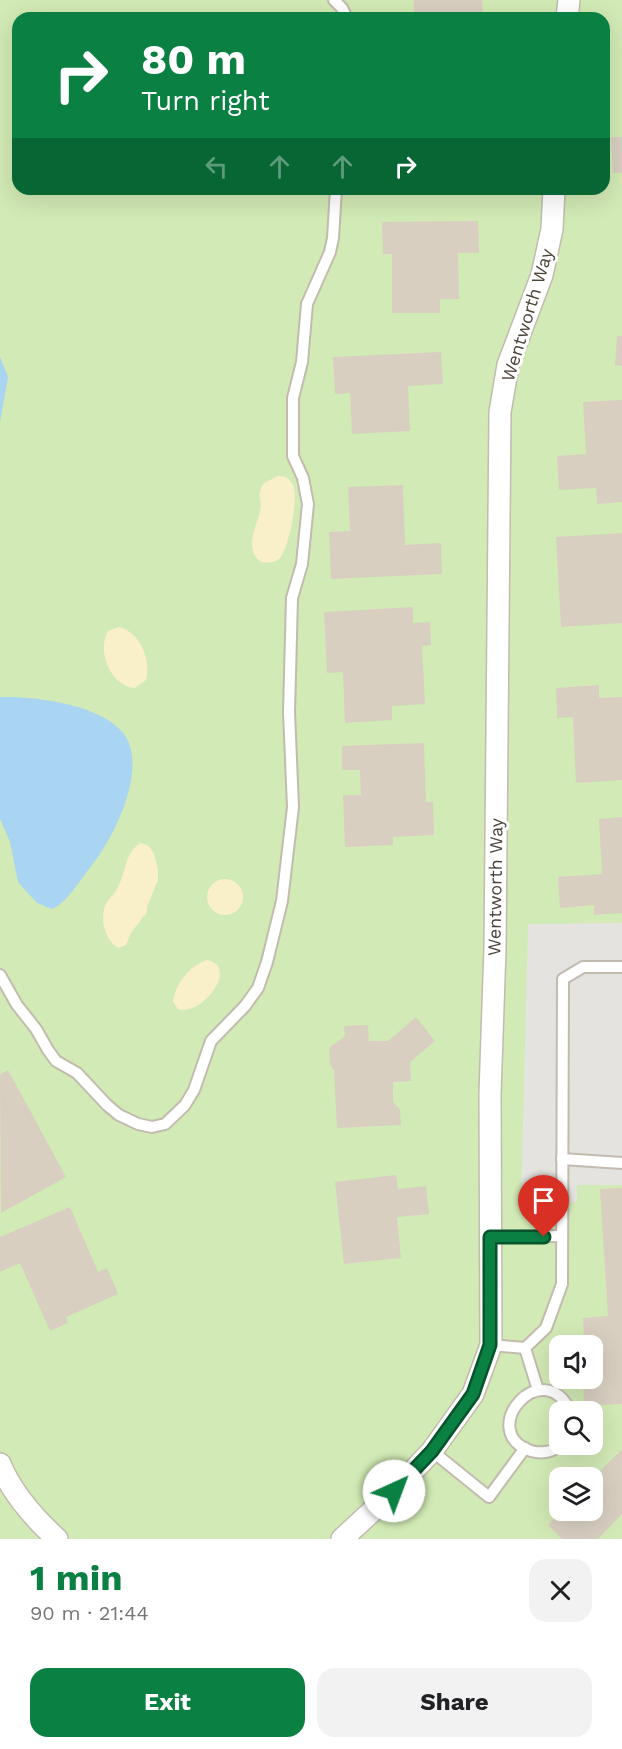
<!DOCTYPE html>
<meta charset="utf-8">
<style>
:root{--surface:#fff;--page:#f2f2f2;--text:#202124;--muted:#757577;--accent:#0b8043}
body{margin:0;font-family:"Work Sans",sans-serif;background:var(--page);color:var(--text);height:100vh;display:flex;flex-direction:column;font-size:22px;white-space:nowrap}
*{box-sizing:border-box;margin:0}
p{font-size:20px;color:var(--muted)}
.icon{flex:none;width:33px;height:33px;fill:none;stroke:currentColor;stroke-width:2;stroke-linecap:round;stroke-linejoin:round}
.map{position:relative;height:1539px;overflow:hidden}
.side{display:flex;flex-direction:column;background:var(--surface);flex:1}
.side>*{flex:none}
.top-card{position:absolute;left:12px;top:12px;width:598px;height:183px;border-radius:18px;box-shadow:0 6px 24px #0002;background:#0b8043;color:#fff;overflow:hidden}
.buttons{position:absolute;left:549px;top:1335px;display:grid;gap:12px}
.buttons a{display:grid;place-items:center;width:54px;height:54px;border-radius:12px;background:var(--surface);box-shadow:0 6px 24px #0002;font-size:30px}
.pin{position:absolute;display:grid;place-items:center;width:51px;height:51px;color:#fff;margin:-62px -26px;border-radius:50% 50% 50% 0;rotate:-45deg;box-shadow:0 0 6px #0007}
.pin .icon{rotate:45deg}
.me{position:absolute;width:66px;margin:-33px;rotate:43deg;stroke-linejoin:round;filter:drop-shadow(0 0 4px #0008)}
.turn{display:flex;align-items:center;gap:21px;height:126px;padding:0 30px;font-size:27px}
.turn .icon{width:78px;height:78px;stroke-width:2.5}
.turn b{display:block;font-size:42px;line-height:51px}
.lanes{display:flex;align-items:center;height:57px;padding:0 30px;background:#0003;justify-content:center;gap:30px;direction:ltr}
.lanes .off{opacity:.35}
.round{display:grid;place-items:center;flex:none;width:63px;height:63px;border-radius:18px;background:var(--page)}
.summary{display:flex;align-items:center;justify-content:space-between;height:102px;padding:0 30px}
h1{font-size:36px;font-weight:700;line-height:45px;color:var(--accent)}
.button{display:flex;gap:12px;margin-top:auto;padding:12px 30px}
.button a{flex:1;height:69px;border-radius:18px;background:var(--accent);color:#fff;font-size:24px;font-weight:700;line-height:69px;text-align:center}
.button a+a{background:var(--page);color:var(--text)}
.map>svg:first-child{display:block}
</style>
<div class="map">
<svg width="622" height="1539" viewBox="0 0 622 1539">
<rect width="100%" height="100%" fill="#f6f3ec"/>
<!-- green -->
<path fill="#d2eab5" fill-rule="evenodd" d="M0,0H622V1539H0ZM18,18H604V189H18ZM560,1346H592V1378H560ZM560,1412H592V1444H560ZM560,1478H592V1510H560Z"/>
<!-- sand -->
<g fill="#f9efc9">
<path d="M278,476C285,476 289,478 293,485C299,497 289,549 279,559C273,564 267,562 261,562C243,549 257,526 260,511C263,499 255,497 264,483Z"/>
<path d="M119,627C140,632 151,659 146,680L135,688C111,687 96,651 108,631Z"/>
<path d="M141,843L149,846L154,854L158,869V880L147,907V912L131,933L126,945L118,948C105,940 100,920 105,906C108,899 115,894 118,887C126,872 125,851 141,843Z"/>
<circle cx="225" cy="897" r="18"/>
<path d="M207,960C241,968 200,1017 178,1009L173,1002C175,984 190,965 207,960Z"/>
</g>
<!-- parking -->
<path fill="#e5e3e0" d="M622,923V1185H577V1202L521,1204L528,924Z"/>
<!-- water -->
<g fill="#a9d4f2">
<path d="M0,357L8,377L0,422Z"/>
<path d="M0,697C35,696 101,704 124,734C149,769 113,840 89,869C79,881 67,903 52,909L37,903L18,882L10,842L0,819Z"/>
</g>
<!-- building -->
<g fill="#d8cfc1">
<path d="M414,0H482L483,18H414Z"/>
<path d="M611,137H622V173H613Z"/>
<path d="M478,221L479,253H458L459,299H440V313H392V254H383L382,222Z"/>
<path d="M617,336H622V366L615,365Z"/>
<path d="M441,352L443,384L408,386L410,431L352,434L350,393L335,394L333,357Z"/>
<path d="M622,400V502L597,504L596,488L559,490L557,456L586,454L583,402Z"/>
<path d="M403,485L405,545L441,543L442,574L331,579L329,532L350,531L348,487Z"/>
<path d="M622,533V623L561,627L556,537Z"/>
<path d="M413,607V623L430,622L431,645L422,646L425,704L392,706V720L345,723L343,672L327,673L324,612Z"/>
<path d="M599,685V698L622,697V780L576,783L573,717L557,718L556,688Z"/>
<path d="M424,743L426,802H433L434,835L393,837V845L345,847L343,795H361L360,770H342V746Z"/>
<path d="M622,817V913L594,915V905L560,908L558,877L602,874L599,819Z"/>
<path d="M416,1017L435,1041L410,1062L411,1081L393,1082V1102L400,1110L401,1125L337,1128L334,1070L330,1064L329,1048L345,1036L344,1026L368,1025L369,1041H388Z"/>
<path d="M8,1070L66,1177L1,1213L0,1075Z"/>
<path d="M396,1175L398,1189L426,1186L429,1214L397,1217L401,1258L344,1264L335,1182Z"/>
<path d="M622,1188V1404L584,1406L583,1378H592V1346H572L571,1340H584L583,1318L608,1316L600,1189Z"/>
<path d="M70,1207L98,1272L107,1268L118,1294L66,1317L68,1323L50,1331L20,1263L0,1272V1237Z"/>
<path d="M622,1449V1514L598,1539H562L548,1525L562,1510H592V1479Z"/>
</g>
<g fill="none" stroke-linecap="round" stroke-linejoin="round">
<!-- lane casing -->
<g stroke="#c2bbae" stroke-width="14">
<g id="lane">
<path d="M334,0L342,8L347,18"/>
<path d="M0,975L17,1005L36,1029L48,1050L56,1061L77,1073L107,1105L119,1115L138,1124L152,1127L165,1124L185,1105L194,1090L211,1041L245,1006L258,988L267,962L282,901L293,807L289,712L292,598L302,564L308,504L303,478L293,456V398L302,362L307,304L330,252L333,238L336,189"/>
<path d="M562,1159L622,1163"/>
<path d="M490,1237L562,1236"/>
<path d="M491,1345L525,1348L546,1328L562,1284L563,979L583,967H622"/>
<path d="M525,1348L538,1390"/>
<path d="M562,1444C553,1452 542,1454 531,1451C475,1432 542,1352 571,1412"/>
<path d="M432,1451L489,1497L525,1448"/>
</g>
</g>
<!-- street casing -->
<g stroke="#c2bbae" stroke-width="24">
<g id="street">
<path d="M567,18L569,0"/>
<path d="M0,1464C12,1493 34,1518 57,1539"/>
<path d="M342,1539L394,1491L432,1451L473,1394L491,1345L490,1094L495,948L500,412L508,365L542,275L552,229L554,189"/>
</g>
</g>
<!-- lane -->
<use href="#lane" stroke="#fff" stroke-width="10"/>
<!-- street -->
<use href="#street" stroke="#fff" stroke-width="21"/>
</g>
<g fill="none" stroke-linecap="round" stroke-linejoin="round">
<!-- route casing -->
<g stroke="#07532c" stroke-width="15">
<path id="route" d="M394,1491L432,1451L473,1394L490,1345V1237H544"/>
</g>
<!-- route -->
<use href="#route" stroke="#0b8043" stroke-width="10"/>
</g>
<g text-anchor="middle" dominant-baseline="central" stroke-width="6" stroke-linejoin="round" paint-order="stroke">
<!-- street labels -->
<g font-size="18" fill="#4b4439" stroke="#fff">
<text transform="translate(527 315) rotate(-73)">Wentworth Way</text>
<text transform="translate(495 887) rotate(-89)">Wentworth Way</text>
</g>
</g>
</svg>
<div class="buttons">
<a><svg class="icon" aria-label="sound" viewBox="0 0 24 24"><path d="M4 9h4l5-4v14l-5-4H4zM17 9q2 3 0 6"/></svg></a>
<a><svg class="icon" aria-label="search" viewBox="0 0 24 24"><circle cx="10" cy="10" r="6"/><path d="M15 15l6 6"/></svg></a>
<a><svg class="icon" aria-label="layers" viewBox="0 0 24 24"><path d="M12 4l9 5-9 5-9-5zM3 14l9 5 9-5"/></svg></a>
</div>
<div class="pin" style="left:544px;top:1237px;background:#d93025"><svg class="icon" aria-label="arrive" viewBox="0 0 24 24"><path d="M6 21V4h12l-3 4 3 4H6"/></svg></div>
<svg class="me" style="left:394px;top:1491px" viewBox="-20 -20 40 40"><circle r="19" fill="#fff"/><path d="M0-13L10 11 0 6-10 11z" fill="#0b8043"/></svg>
<div class="top-card">
<div class="turn"><svg class="icon" aria-label="right" viewBox="0 0 24 24"><path d="M7 20v-9h11M14 6l5 5-5 5"/></svg><div><b>80 m</b>Turn right</div></div>
<div class="lanes"><svg class="icon off" aria-label="left" viewBox="0 0 24 24"><path d="M17 20v-9H6M10 6l-5 5 5 5"/></svg><svg class="icon off" aria-label="ahead" viewBox="0 0 24 24"><path d="M12 20V5M6 11l6-6 6 6"/></svg><svg class="icon off" aria-label="ahead" viewBox="0 0 24 24"><path d="M12 20V5M6 11l6-6 6 6"/></svg><svg class="icon" aria-label="right" viewBox="0 0 24 24"><path d="M7 20v-9h11M14 6l5 5-5 5"/></svg></div>
</div>
</div>
<section class="side">
<div class="summary"><div><h1>1 min</h1><p>90 m · 21:44</p></div><a class="round"><svg class="icon" aria-label="close" viewBox="0 0 24 24"><path d="M6 6l12 12M18 6L6 18"/></svg></a></div>
<div class="button"><a>Exit</a><a>Share</a></div>
</section>
